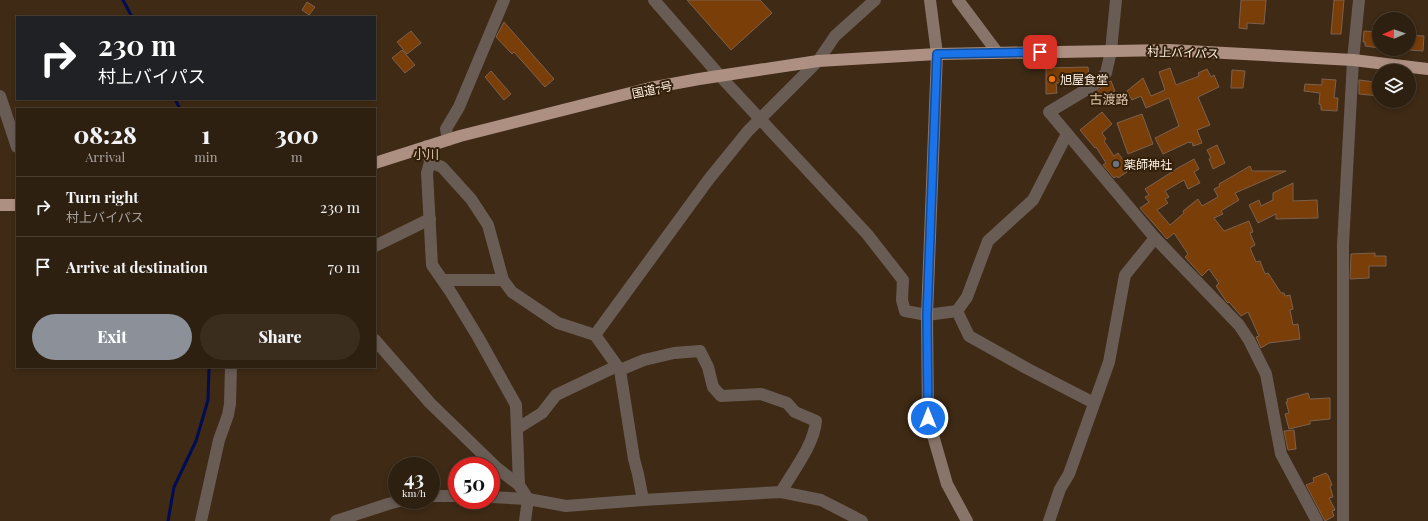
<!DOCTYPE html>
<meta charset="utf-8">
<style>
:root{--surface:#2e2010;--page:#3a2d1e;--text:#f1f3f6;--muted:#a7a39f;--line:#493e30;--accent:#8c9099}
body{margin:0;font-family:"Playfair Display","Noto Sans JP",serif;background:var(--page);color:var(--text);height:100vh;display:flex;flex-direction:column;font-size:15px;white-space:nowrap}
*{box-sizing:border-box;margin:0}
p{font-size:13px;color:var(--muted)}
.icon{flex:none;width:22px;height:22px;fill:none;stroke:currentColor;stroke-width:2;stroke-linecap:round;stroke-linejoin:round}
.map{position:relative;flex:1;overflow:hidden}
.side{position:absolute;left:16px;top:108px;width:360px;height:260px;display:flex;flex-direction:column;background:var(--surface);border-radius:0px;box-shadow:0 2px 6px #0003,0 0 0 1px var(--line)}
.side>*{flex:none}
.hud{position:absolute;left:16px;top:16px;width:360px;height:84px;border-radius:0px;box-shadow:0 2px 6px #0003,0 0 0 1px var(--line);background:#202124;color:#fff;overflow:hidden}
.needle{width:26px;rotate:268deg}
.tools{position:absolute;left:1372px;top:12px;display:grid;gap:8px}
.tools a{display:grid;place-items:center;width:44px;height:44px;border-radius:50%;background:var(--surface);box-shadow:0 2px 6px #0003,0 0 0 1px var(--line);font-size:20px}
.speed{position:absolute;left:388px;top:457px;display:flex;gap:8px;font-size:20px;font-weight:700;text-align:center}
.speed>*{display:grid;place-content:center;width:52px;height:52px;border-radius:50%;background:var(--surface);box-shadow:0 2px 6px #0003,0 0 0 1px var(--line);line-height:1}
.speed small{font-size:10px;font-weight:400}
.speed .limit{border:6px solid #d22;background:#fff;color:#111}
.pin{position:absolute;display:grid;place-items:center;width:34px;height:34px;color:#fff;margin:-17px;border-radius:8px;box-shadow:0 2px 6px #0006}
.me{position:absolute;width:44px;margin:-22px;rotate:0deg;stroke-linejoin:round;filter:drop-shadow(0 0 3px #0008)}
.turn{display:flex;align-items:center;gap:14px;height:84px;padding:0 16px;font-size:18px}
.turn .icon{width:52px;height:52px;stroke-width:2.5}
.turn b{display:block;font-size:28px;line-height:34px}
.eta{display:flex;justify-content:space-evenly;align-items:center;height:68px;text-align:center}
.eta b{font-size:24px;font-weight:800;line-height:28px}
.action{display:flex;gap:8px;margin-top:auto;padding:8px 16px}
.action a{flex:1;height:46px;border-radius:24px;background:var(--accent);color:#fff;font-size:16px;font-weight:800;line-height:46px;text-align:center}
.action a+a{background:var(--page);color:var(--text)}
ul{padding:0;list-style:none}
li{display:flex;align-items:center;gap:12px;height:60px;padding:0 16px;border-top:1px solid var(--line)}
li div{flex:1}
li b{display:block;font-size:15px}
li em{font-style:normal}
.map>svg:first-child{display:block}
</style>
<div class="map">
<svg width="1428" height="521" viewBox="0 0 1428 521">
<rect width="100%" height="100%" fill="#3e2a15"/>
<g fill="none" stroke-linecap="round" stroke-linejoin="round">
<!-- stream -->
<g stroke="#000c54" stroke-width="3">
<path d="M123,0L132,17"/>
<path d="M175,99L180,109"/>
<path d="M168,521L174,487L196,441L208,400L209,367"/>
</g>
</g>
<!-- building -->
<g fill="#7a3e08" stroke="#7c614f">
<path d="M687,0H760L772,13L731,50Z"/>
<path d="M1241,0H1266L1264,24L1247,23V29L1239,28Z"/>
<path d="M1334,0H1344L1341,34H1331Z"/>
<path d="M307,2L315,7L309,15L302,10Z"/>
<path d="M504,22L554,79L545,87L514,52L512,54L496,37Z"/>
<path d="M411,31L421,43L407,54L397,42Z"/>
<path d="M1364,31L1379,32V48L1365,46V42H1363Z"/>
<path d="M1409,35L1424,36L1423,51L1409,50Z"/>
<path d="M402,50L415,65L405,73L392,58Z"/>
<path d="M1088,67L1089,78H1070V83H1056L1057,93L1046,94V68Z"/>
<path d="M1170,68L1176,85L1199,76L1198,73L1207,69L1211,77L1214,75L1219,87L1198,97L1210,125L1197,130L1202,143L1193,146L1192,142L1189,143V142L1163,154L1155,138L1179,126L1169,98L1146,108L1141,96L1132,100L1127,91L1143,78L1151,96L1165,90L1159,72Z"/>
<path d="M1232,70L1245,71L1243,88H1231Z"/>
<path d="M491,71L511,94L504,100L485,77Z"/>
<path d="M1322,79L1336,80L1334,98H1338L1337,111L1321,110V105L1319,104L1320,93L1304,91L1305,84L1322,85Z"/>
<path d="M1359,80L1375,82L1374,87H1379V96L1359,94Z"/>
<path d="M1111,81L1115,91L1097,97L1095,93L1107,83Z"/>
<path d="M1102,112L1112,124L1102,133L1106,139L1104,141L1114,156L1118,153L1129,168L1126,170L1127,172L1118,178L1117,176L1114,178L1103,165L1106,163L1096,147L1095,148L1080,130Z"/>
<path d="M1142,114L1153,144L1128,154L1117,123Z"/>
<path d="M1217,145L1225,163L1213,169L1209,159L1211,158L1207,150Z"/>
<path d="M1194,159L1199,169L1194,172L1200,183L1188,189L1184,180L1165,191L1169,197L1165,199L1168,203L1157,210L1170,225L1184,213L1183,211L1198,199L1202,206L1218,197L1214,189L1220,186L1219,184L1250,166L1252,171H1286L1235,193L1239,200L1221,211L1223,214L1214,218L1224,231L1249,221L1253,232L1250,233L1255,245L1250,248L1256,262L1260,261L1265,274L1268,273L1281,293H1284L1285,296L1290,295L1293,309L1290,310L1293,325L1298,324L1300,339L1269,343L1261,348L1256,337L1259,336L1248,312L1241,316L1229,302L1228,303L1226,301L1216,286L1219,283L1209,269L1202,276L1185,257L1188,254L1174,233L1167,239L1140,208L1149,202L1145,197L1149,195L1145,189L1178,168Z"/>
<path d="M1293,183V201L1317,200L1318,218L1276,219V214L1258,223L1249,205L1259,200L1261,206L1273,200V193Z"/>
<path d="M1375,253V256H1386V266H1369V278L1350,279L1351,254Z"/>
<path d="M1308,393L1310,399L1330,398V419L1310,421V424L1289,429L1285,414L1289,413L1286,402H1288L1287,399Z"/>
<path d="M1294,430L1296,449L1288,450L1284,431Z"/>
<path d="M1326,473L1327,475H1328L1332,485L1330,486L1333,497L1329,498L1335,510L1332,511L1334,516L1325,521L1306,485L1314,482L1313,478Z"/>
</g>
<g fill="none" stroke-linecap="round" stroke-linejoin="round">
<!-- minor -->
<g stroke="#695c55" stroke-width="12">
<path d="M654,0L720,76L867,234L903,280L902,300L905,311L927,315"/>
<path d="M1116,0L1111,51L1106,73L1094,85L1049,112L1155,238L1239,325L1249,340L1266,374L1281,454L1317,521"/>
<path d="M0,96L17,147"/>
<path d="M448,140L446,129L459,107L504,0"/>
<path d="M427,146L430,162L442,167L471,199L488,225L503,280L512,292L558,323L595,335L620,370L634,459L638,474L643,500"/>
<path d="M430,162L427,173L432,265L450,291L478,337L516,405L519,485"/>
<path d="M375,246L430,219"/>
<path d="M443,280H503"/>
<path d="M957,311L969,336L1028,369L1094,403"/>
<path d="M595,335L709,179L748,131L818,61L835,36L875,0"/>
<path d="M375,340L430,403L497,468L519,485L528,499L525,521"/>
<path d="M620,370L644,360L674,353L700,351L708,367L713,387L721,396L761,394L787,403L795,412L816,421C814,445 793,471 781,492"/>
<path d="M518,428L542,413L556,395L617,366"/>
<path d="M431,496H457"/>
<path d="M491,497L528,499L566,506L643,500L781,492L821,500L862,521"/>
<path d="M201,521L219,440L228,415L230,404L231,367"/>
<path d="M336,521L388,504L403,500"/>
<path d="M1049,521L1060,489L1069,474L1109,362L1125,275L1155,238"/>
<path d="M1343,521V245L1353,60L1359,0"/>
</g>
<!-- tertiary -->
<path stroke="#695c55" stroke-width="12" d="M927,315L957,311L967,297L988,241L1033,200L1067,134"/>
<!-- secondary -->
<g stroke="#89746a" stroke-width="12">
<path d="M930,0L937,54L927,315L928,418L947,484L967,521"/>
<path d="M958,0L997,52"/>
</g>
<!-- trunk -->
<g stroke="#ae9082" stroke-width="12">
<path d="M375,163L460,136L650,88L699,79L818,61L937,54L1169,50L1353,60L1428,69"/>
<path d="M0,205H17"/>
</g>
</g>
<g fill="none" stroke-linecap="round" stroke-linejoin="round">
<!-- route casing -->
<g stroke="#114b97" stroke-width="10">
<path id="route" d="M928,418L927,315L937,54L1040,52"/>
</g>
<!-- route -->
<use href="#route" stroke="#1a73e8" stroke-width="7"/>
</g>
<!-- markers -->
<circle fill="#e8710a" stroke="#33200a" stroke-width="1.5" cx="1052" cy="79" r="4"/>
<circle fill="#6b7280" stroke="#33200a" stroke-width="1.5" cx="1116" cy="164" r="4"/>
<g text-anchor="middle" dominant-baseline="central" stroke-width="4" stroke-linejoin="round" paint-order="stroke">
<!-- street labels -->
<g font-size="12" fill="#fef0e3" stroke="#33200a">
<text transform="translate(1183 52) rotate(2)">村上バイパス</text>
<text transform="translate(652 89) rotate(-12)">国道7号</text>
</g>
<!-- poi labels -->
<g font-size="12" fill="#fef0e3" stroke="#33200a" text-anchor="start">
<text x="1060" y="79">旭屋食堂</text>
<text x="1124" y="164">薬師神社</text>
</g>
<!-- neighbourhood labels -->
<g font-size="13" fill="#ddc3aa" stroke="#33200a">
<text x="1109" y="98">古渡路</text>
<text x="426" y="153">小川</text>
</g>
</g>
</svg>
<div class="tools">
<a><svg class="needle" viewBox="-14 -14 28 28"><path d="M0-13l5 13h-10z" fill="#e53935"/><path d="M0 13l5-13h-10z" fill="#a7a39f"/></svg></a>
<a><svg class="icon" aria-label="layers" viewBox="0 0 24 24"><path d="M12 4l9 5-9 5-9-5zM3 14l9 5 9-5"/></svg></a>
</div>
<div class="speed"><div>43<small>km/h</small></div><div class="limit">50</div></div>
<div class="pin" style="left:1040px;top:52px;background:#d93025"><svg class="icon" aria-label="arrive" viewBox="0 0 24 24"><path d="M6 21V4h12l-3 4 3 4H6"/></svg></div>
<svg class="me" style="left:928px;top:418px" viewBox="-20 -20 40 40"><circle r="17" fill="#1a73e8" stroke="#fff" stroke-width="3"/><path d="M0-11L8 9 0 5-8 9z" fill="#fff"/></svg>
<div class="hud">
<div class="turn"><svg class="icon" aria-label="right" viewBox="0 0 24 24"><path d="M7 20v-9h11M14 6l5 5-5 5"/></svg><div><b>230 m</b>村上バイパス</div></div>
</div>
<section class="side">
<div class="eta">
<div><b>08:28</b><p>Arrival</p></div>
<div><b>1</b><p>min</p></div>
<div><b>300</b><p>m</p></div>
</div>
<ul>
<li><svg class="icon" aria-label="right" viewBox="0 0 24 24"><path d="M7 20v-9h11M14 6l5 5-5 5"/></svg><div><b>Turn right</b><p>村上バイパス</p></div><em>230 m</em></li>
<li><svg class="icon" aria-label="arrive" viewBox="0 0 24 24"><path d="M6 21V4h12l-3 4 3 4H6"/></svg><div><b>Arrive at destination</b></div><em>70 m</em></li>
</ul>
<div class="action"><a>Exit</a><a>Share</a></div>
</section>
</div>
